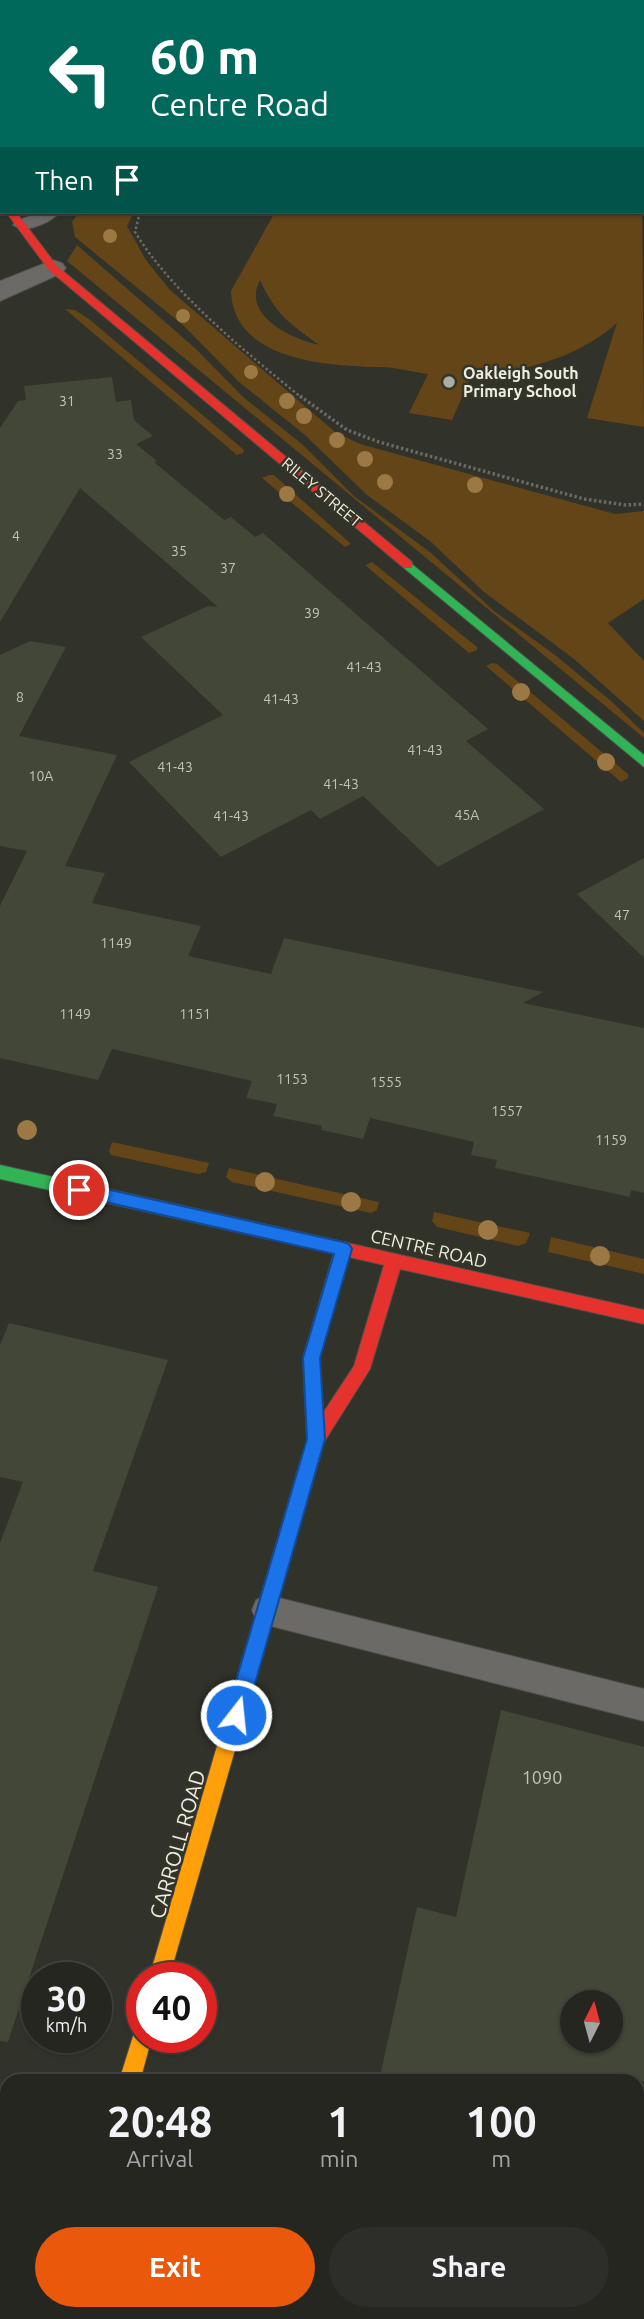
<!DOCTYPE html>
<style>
:root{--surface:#252620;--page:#2d2e29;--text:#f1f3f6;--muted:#a3a5a5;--line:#42433e;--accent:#ea580c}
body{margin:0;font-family:Ubuntu,sans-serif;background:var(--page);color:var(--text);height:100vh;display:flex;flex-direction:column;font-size:26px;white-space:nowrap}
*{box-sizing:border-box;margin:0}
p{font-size:23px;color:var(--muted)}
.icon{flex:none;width:38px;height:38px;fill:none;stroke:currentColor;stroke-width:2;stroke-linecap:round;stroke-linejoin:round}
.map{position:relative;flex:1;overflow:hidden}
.drawer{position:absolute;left:0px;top:2074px;width:644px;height:247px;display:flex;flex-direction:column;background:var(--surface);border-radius:21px 21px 0 0;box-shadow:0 2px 5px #0004,0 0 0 2px var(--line)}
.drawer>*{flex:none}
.top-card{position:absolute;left:0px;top:0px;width:644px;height:214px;box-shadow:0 2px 5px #0004,0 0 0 2px var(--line);background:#00695c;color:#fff;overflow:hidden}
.needle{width:46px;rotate:6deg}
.controls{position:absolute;left:560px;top:1990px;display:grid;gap:14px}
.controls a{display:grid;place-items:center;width:63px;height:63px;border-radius:50%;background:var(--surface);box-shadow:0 2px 5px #0004,0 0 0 2px var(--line);font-size:35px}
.speed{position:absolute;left:21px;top:1962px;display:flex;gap:14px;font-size:35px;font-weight:700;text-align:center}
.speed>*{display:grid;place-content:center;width:91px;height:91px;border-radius:50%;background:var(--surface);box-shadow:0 2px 5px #0004,0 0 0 2px var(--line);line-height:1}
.speed small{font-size:18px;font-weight:400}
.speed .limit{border:10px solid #d22;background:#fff;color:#111}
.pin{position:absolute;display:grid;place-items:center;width:60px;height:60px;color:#fff;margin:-30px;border:4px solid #fff;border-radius:50%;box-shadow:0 2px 7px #0007}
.me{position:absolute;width:77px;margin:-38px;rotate:16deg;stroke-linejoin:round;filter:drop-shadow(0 0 5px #0008)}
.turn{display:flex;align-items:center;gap:24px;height:147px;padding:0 35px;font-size:32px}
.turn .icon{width:91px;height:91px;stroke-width:2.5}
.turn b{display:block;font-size:49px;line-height:60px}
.then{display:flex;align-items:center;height:66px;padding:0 35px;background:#0003;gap:14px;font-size:26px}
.eta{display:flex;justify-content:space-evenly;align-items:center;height:119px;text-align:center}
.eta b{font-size:42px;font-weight:700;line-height:49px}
.button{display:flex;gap:14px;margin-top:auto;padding:14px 35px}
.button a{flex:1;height:80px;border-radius:42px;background:var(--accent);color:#fff;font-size:28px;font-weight:700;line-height:80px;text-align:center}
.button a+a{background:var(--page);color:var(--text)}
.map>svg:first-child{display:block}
</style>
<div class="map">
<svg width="644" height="2319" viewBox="0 0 644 2319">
<rect width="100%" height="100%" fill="#31322a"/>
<!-- green -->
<g fill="#644517" fill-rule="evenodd">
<path d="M642,192L644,427L587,418L617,323C577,358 525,372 472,375L452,420L409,413L428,374C412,372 395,367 380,367C328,366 233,361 231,291L275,212H642ZM260,280C277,316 288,322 319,345C291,339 241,315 260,280Z"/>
<path d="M79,212H134L127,226L146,260L170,290L335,432L360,444L615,514L644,511V599L608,623L644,661V721L574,659L484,592L430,541L367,495L305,435L239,382L184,326L75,237L72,222Z"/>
<path d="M77,245L196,349L243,397L303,445L354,496L431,553L494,611L555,655L611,701L644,733V738L67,261Z"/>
<path d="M65,309L75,310L89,319L244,450L243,453L237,455Z"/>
<path d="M269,475H274L351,544L345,547L262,478Z"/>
<path d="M372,562L477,647V650L469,653L365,565Z"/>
<path d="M492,663L497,664L628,774V778L621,782L486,666Z"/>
<path d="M112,1142L209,1163L206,1172L198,1174L111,1155L109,1151Z"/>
<path d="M229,1168L379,1202L377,1210L371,1213L232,1182L226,1177Z"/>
<path d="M434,1212L530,1233L526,1243L518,1246L437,1227L432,1221Z"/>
<path d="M551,1237L644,1259V1274L548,1252Z"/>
</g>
<!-- building -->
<g fill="#424737" fill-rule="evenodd">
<path d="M112,377L116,402L131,400L134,420L153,436L136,444L157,461L154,462L224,520L231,517L255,537L263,533L488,729L466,741L544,809L438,867L363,796L320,819L311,810L221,857L129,762L223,715L141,637L208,606L218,607L80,488L0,622V428L18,401L26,400L24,386Z"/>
<path d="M30,641L66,647L19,736L117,755L65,866L105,873L92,903L201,926L188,956L271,974L284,938L543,992L523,1003L644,1028V1193L631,1190L630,1197L495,1168L497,1160L471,1155L474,1142L370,1118L363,1139L321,1130L322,1126L273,1116L277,1104L246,1098L252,1081L112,1049L98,1080L0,1058V906L27,851L0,846V655Z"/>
<path d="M644,858V958L577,894Z"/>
<path d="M9,1323L168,1360L93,1571L158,1587L8,2042L0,2041V1543L23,1482L0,1477V1345Z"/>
<path d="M501,1710L644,1747V2081H379L417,1907L456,1917ZM572,2002H611V2040H572Z"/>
</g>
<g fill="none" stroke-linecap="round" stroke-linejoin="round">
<!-- lane casing -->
<g stroke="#4e4f49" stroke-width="2">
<g id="lane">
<path d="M201,0H216L200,2Z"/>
<path d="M41,212H60C50,223 36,227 22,230L13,225L16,221Z"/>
<path d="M267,1595L644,1689V1721L267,1625L256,1620L252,1610L256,1600Z"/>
</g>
</g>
<!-- street casing -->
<g stroke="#4e4f49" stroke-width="2">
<g id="street">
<rect x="0" y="195" width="2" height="15"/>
<path d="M53,260L62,263L66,268L62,273L0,301V281Z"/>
</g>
</g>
<!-- fast casing -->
<g stroke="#4e4f49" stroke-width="2">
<g id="fast">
<path d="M408,561L644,755V767L404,568V562Z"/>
<path d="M0,1165L268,1225L274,1227L276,1232L274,1237L268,1239L0,1179Z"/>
</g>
</g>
<!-- slow casing -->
<g stroke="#4e4f49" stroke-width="2">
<g id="slow">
<path d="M343,1242L349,1244L351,1249L319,1358L325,1439L322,1445L316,1447L310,1445L307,1439L303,1358L335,1249L337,1244Z"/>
<path d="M311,1448L317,1450L320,1456L169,1978H149L302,1456L305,1450Z"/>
<path d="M142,2027V2037H152L140,2081H119L135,2030Z"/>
<path d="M50,2314H72L70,2319H48Z"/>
</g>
</g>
<!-- jam casing -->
<g stroke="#4e4f49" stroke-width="2">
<g id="jam">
<path d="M6,212H16L57,266L412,562V568H404L49,270Z"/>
<path d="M268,1225L644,1310V1324L400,1269L370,1369L324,1442L317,1462L311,1464L305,1462L302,1456L310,1433L354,1366L384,1265L262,1237L260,1232L262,1227Z"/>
</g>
</g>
<!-- path-far1 -->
<g stroke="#696965" stroke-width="2.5" stroke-dasharray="2.5 2.5" stroke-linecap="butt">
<path d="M459,0L463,2"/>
<path d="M477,0L493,2"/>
<path d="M140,212L135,232C172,293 247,353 302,398"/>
</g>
<!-- path -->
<path stroke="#696965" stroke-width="3.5" stroke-dasharray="2.5 2.5" stroke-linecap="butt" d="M300,396L347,430L379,442L584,499L626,505L644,504"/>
<!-- lane -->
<use href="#lane" fill="#6b6a67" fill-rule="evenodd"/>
<!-- street -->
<use href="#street" fill="#6b6a67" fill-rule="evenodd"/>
<!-- fast -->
<use href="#fast" fill="#30b455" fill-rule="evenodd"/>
<!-- slow -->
<use href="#slow" fill="#ff9f0a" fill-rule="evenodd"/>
<!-- jam -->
<use href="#jam" fill="#e5322d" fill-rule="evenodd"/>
</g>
<!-- trees -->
<g fill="#9c7844">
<circle cx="110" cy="236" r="7"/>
<circle cx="183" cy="316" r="7"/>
<circle cx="251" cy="372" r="7"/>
<circle cx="287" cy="401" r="8"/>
<circle cx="304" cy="416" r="8"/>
<circle cx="337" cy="440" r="8"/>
<circle cx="365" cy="459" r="8"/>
<circle cx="385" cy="482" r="8"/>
<circle cx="475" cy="485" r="8"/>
<circle cx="287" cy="494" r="8"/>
<circle cx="521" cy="692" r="9"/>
<circle cx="606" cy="762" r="9"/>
<circle cx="27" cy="1130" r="10"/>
<circle cx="265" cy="1182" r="10"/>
<circle cx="351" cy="1202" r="10"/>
<circle cx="488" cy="1230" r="10"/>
<circle cx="600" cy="1256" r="10"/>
</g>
<!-- route -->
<path fill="#1a73e8" stroke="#114b97" stroke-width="2" d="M79,1183L343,1242L349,1244L352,1249L320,1358L325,1439L246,1715L243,1722L236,1725L229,1722L226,1715L307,1439L303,1358L334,1254L79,1196L74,1195L71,1190L74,1185Z"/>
<!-- markers -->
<circle fill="#abaca4" stroke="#343527" stroke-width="2.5" cx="449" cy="382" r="7"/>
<g text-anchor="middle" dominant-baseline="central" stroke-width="5" stroke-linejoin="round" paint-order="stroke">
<!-- number labels -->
<g font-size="14" fill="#c2c4ba">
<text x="67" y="401">31</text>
<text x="115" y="454">33</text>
<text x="16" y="536">4</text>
<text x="179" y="551">35</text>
<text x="228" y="568">37</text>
<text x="312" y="613">39</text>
<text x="364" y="667">41-43</text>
<text x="20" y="697">8</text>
<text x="281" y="699">41-43</text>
<text x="425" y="750">41-43</text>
<text x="175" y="767">41-43</text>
<text x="41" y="776">10A</text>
<text x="341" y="784">41-43</text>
<text x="467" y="815">45A</text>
<text x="231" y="816">41-43</text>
<text x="622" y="915">47</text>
<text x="116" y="943">1149</text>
<text x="75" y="1014">1149</text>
<text x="195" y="1014">1151</text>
<text x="292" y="1079">1153</text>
<text x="386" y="1082">1555</text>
<text x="507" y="1111">1557</text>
<text x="611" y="1140">1159</text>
</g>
<!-- far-poi labels -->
<g font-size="16" font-weight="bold" fill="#ecede5" stroke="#343527" text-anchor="start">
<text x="463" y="373">Oakleigh South<tspan x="463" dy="18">Primary School</tspan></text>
</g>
<!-- far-street labels -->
<g font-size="16" fill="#ecede5" stroke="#343527">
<text transform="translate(322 492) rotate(40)">RILEY STREET</text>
</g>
<!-- street labels -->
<g font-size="18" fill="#ecede5" stroke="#343527">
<text transform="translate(429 1248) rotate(13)">CENTRE ROAD</text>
</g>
<!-- near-number labels -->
<g font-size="18" fill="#c2c4ba">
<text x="542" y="1777">1090</text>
</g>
<!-- near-street labels -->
<g font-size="21" fill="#ecede5" stroke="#343527">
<text transform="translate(177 1844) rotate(-74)">CARROLL ROAD</text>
</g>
</g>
</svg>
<div class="controls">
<a><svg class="needle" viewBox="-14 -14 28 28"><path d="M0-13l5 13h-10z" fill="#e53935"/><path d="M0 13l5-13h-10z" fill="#a3a5a5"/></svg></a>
</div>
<div class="speed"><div>30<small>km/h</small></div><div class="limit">40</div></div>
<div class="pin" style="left:79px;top:1190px;background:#d93025"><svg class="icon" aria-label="arrive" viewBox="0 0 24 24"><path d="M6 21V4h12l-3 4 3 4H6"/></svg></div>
<svg class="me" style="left:236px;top:1715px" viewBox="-20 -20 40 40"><circle r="17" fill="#1a73e8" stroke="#fff" stroke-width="3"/><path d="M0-11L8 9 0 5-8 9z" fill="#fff"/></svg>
<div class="top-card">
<div class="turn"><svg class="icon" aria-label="left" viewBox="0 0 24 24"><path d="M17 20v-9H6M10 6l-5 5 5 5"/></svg><div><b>60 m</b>Centre Road</div></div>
<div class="then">Then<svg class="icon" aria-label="arrive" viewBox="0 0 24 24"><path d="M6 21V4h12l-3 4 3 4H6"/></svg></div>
</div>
<section class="drawer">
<div class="eta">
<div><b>20:48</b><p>Arrival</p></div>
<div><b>1</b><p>min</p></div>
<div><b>100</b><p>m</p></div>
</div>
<div class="button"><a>Exit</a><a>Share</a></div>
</section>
</div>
